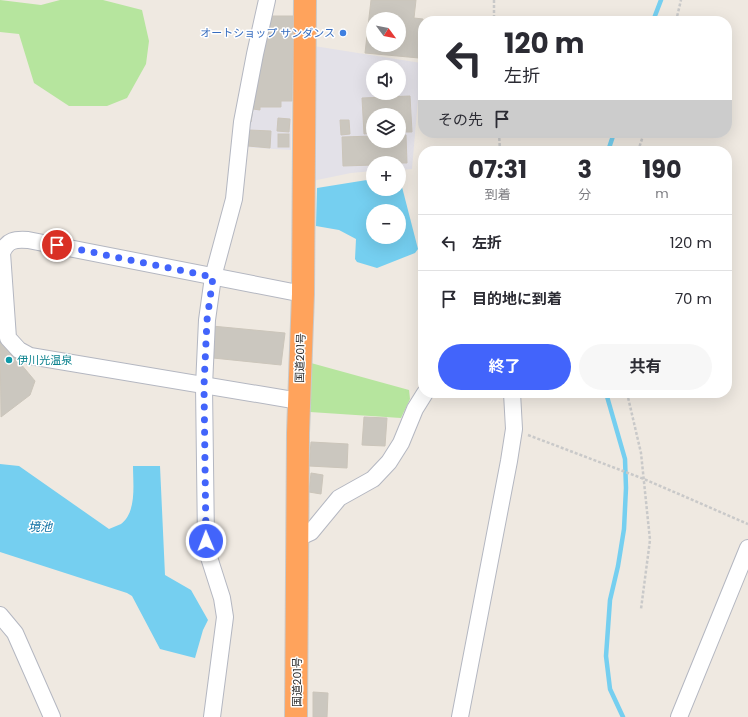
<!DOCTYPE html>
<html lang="ja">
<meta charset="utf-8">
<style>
:root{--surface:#fff;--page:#f7f7f7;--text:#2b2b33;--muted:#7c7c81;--line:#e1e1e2;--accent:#4264fb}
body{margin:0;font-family:Poppins,"Noto Sans JP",sans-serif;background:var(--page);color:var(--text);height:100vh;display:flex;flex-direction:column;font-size:15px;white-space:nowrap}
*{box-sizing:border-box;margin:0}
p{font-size:13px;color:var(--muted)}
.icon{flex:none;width:22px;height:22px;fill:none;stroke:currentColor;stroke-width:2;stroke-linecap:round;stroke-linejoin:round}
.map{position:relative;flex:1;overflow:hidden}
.drawer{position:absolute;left:418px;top:146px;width:314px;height:252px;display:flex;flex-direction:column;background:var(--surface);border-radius:16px;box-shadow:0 4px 16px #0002}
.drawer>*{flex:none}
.top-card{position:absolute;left:418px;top:16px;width:314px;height:122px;border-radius:16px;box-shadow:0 4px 16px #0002;background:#fff;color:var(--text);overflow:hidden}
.needle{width:26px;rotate:122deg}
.buttons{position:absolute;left:366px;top:12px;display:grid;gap:8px}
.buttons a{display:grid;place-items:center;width:40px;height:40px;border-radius:50%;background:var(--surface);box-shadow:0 4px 16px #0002;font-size:20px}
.pin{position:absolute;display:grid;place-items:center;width:34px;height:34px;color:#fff;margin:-17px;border:2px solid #fff;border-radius:50%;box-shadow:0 1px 4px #0007}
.me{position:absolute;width:44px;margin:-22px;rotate:359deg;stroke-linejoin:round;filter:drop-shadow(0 0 3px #0008)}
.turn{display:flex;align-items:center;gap:14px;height:84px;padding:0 20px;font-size:18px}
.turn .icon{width:52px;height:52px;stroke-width:2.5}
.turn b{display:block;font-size:28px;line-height:34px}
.then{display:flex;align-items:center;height:38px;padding:0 20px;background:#0003;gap:8px;font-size:15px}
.eta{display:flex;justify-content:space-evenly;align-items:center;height:68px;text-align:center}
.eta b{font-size:24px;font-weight:700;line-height:28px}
.button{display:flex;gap:8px;margin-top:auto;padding:8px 20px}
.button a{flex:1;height:46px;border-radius:24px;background:var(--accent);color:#fff;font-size:16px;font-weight:700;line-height:46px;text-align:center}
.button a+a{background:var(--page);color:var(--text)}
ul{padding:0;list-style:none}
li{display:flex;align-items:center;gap:12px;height:56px;padding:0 20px;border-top:1px solid var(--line)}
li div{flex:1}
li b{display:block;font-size:15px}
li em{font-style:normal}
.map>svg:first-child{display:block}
</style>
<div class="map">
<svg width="748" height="717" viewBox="0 0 748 717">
<rect width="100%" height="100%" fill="#efe9e1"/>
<!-- industrial -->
<g fill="#e3e1e8" fill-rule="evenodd">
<path d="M265,16H293L291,150L244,147Z"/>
<path d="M314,46L421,63L412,169L399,170V163H373V171L351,173L312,181ZM373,67H399V93H373ZM373,115H399V141H373Z"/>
</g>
<!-- green -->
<g fill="#b6e59e">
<path d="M0,0L41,5L60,0H103L142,10L149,41L146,64L127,98L107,106H69L34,83L19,34L0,32Z"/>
<path d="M311,363L409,390L410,399L401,418L310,412Z"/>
</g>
<!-- water -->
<g fill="#75cff0" fill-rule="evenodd">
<path d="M373,179V189H399V184L402,187L418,249L415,253L377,268L357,262L355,259L356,239L339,230L316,226L317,188ZM373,211H399V237H373Z"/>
<path d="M0,464L19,466L109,529C113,527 117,526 121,524C137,512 133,484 133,466H160L165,575L191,590L208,620L203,630L195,658L160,649L132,596L127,593L0,552Z"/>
</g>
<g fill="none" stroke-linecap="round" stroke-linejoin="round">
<!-- stream -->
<g stroke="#75cff0" stroke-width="4.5">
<path d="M653,21L661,0"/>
<path d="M608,151L614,133"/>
<path d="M606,393L625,459L626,488L624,529L618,566L610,600L606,656L610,689L623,717"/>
</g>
</g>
<!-- building -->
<g fill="#cbc7bf" stroke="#cbc5ba" fill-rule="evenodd">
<path d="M371,0H416L414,18L423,19L419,58L365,53ZM373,19H399V45H373Z"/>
<path d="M265,16H293L292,101H281V107H260V110L253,109L251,122H245Z"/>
<path d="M410,96L412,132H399V115H373V133L364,134L362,98Z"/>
<path d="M278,118L290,119L289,132L277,131Z"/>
<path d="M340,120H349L350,134L341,135Z"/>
<path d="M249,130L271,131L270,148L248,146Z"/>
<rect x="278" y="134" width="11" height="13"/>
<path d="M399,135H406L407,163H373V165L343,166L342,137L373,136V141H399Z"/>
<path d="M212,326L285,333L281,365L213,358L214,351L209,350Z"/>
<path d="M0,339L35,381L30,395L1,417Z"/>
<path d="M364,417L387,418L385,446L362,445Z"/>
<path d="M311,442L348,444L347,468L309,466Z"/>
<path d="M311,473L323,475L321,494L309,492Z"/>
<path d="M313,692L328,693L327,717H313Z"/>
</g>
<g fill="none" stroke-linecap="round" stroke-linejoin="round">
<!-- minor casing -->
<g stroke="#b4b7c1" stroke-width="18">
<g id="minor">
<path d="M299,401L30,356L19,350L8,338L2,253C7,240 15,239 28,240L303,294"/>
<path d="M298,538L311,532L339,498L373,479L389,462L401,443L415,409L425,393"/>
<path d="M0,615L15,633L52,717"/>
<path d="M212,717L225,617L222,598L207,551L206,541L204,386L207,320L213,277L234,199L242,122L255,54L267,0"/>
<path d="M460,717L509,461L514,429L512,393"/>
<path d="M679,717L748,548"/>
</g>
</g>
<!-- highway casing -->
<g stroke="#c9c9c9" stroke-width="24">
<path id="highway" d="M296,717L298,433L303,294L305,0"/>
</g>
<!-- path -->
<g stroke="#c9c9c9" stroke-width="2.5" stroke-dasharray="3 2" stroke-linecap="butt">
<path d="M494,0V21"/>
<path d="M676,21L681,0"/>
<path d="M499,133L500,151"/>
<path d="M638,151L644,133"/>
<path d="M627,393L641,453L650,540L641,609"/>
<path d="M528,435L644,479L748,524"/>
</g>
<!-- minor -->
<use href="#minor" stroke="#fff" stroke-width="16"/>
<!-- highway -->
<use href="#highway" stroke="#ffa35c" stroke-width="22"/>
</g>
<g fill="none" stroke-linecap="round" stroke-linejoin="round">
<!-- route -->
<path stroke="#4264fb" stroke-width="7" stroke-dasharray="0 12.6" d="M57,245L213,277L207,320L204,386L206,541"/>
</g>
<!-- markers -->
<circle fill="#3f7fe0" stroke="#fff" stroke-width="1.5" cx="343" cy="33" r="4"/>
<circle fill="#0f9aa8" stroke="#fff" stroke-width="1.5" cx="9" cy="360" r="4"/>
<g text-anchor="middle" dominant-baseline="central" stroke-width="3" stroke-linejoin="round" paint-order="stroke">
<!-- shop labels -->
<g font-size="11" fill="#366cbe" stroke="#fff" text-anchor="end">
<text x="335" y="33">オートショップ サンダンス</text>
</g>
<!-- street labels -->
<g font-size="11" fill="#2e2e2e" stroke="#fff">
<text transform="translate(300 358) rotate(-88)">国道201号</text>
<text transform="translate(297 682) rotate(-90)">国道201号</text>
</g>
<!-- culture labels -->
<g font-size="11" fill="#0d838f" stroke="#fff" text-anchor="start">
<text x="17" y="360">伊川光温泉</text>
</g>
<!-- water labels -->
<g font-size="12" font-style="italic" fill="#0d6fa3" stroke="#fff">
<text x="40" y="526">境池</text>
</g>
</g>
</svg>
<div class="buttons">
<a><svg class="needle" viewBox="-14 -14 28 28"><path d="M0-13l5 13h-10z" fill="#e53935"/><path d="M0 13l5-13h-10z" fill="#7c7c81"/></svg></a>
<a><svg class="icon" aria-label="sound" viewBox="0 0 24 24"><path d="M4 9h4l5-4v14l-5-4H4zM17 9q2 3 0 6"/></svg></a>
<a><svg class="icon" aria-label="layers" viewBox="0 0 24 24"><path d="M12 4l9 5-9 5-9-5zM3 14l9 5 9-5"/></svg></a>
<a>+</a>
<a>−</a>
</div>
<div class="pin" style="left:57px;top:245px;background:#d93025"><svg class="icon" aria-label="arrive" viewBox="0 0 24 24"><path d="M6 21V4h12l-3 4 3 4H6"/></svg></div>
<svg class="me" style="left:206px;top:541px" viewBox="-20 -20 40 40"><circle r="17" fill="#4264fb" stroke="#fff" stroke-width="3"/><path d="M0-11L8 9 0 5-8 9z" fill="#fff"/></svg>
<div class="top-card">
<div class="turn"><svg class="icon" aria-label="left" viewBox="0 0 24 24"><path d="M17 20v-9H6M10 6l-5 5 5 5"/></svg><div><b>120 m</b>左折</div></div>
<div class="then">その先<svg class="icon" aria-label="arrive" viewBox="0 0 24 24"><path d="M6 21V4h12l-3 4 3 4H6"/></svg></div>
</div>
<section class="drawer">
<div class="eta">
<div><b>07:31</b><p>到着</p></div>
<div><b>3</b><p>分</p></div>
<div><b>190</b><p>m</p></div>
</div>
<ul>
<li><svg class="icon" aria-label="left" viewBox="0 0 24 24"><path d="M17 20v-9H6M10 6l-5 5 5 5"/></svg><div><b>左折</b></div><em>120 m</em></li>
<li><svg class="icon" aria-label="arrive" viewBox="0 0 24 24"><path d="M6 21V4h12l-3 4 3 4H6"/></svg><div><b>目的地に到着</b></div><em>70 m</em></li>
</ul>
<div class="button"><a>終了</a><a>共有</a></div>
</section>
</div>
